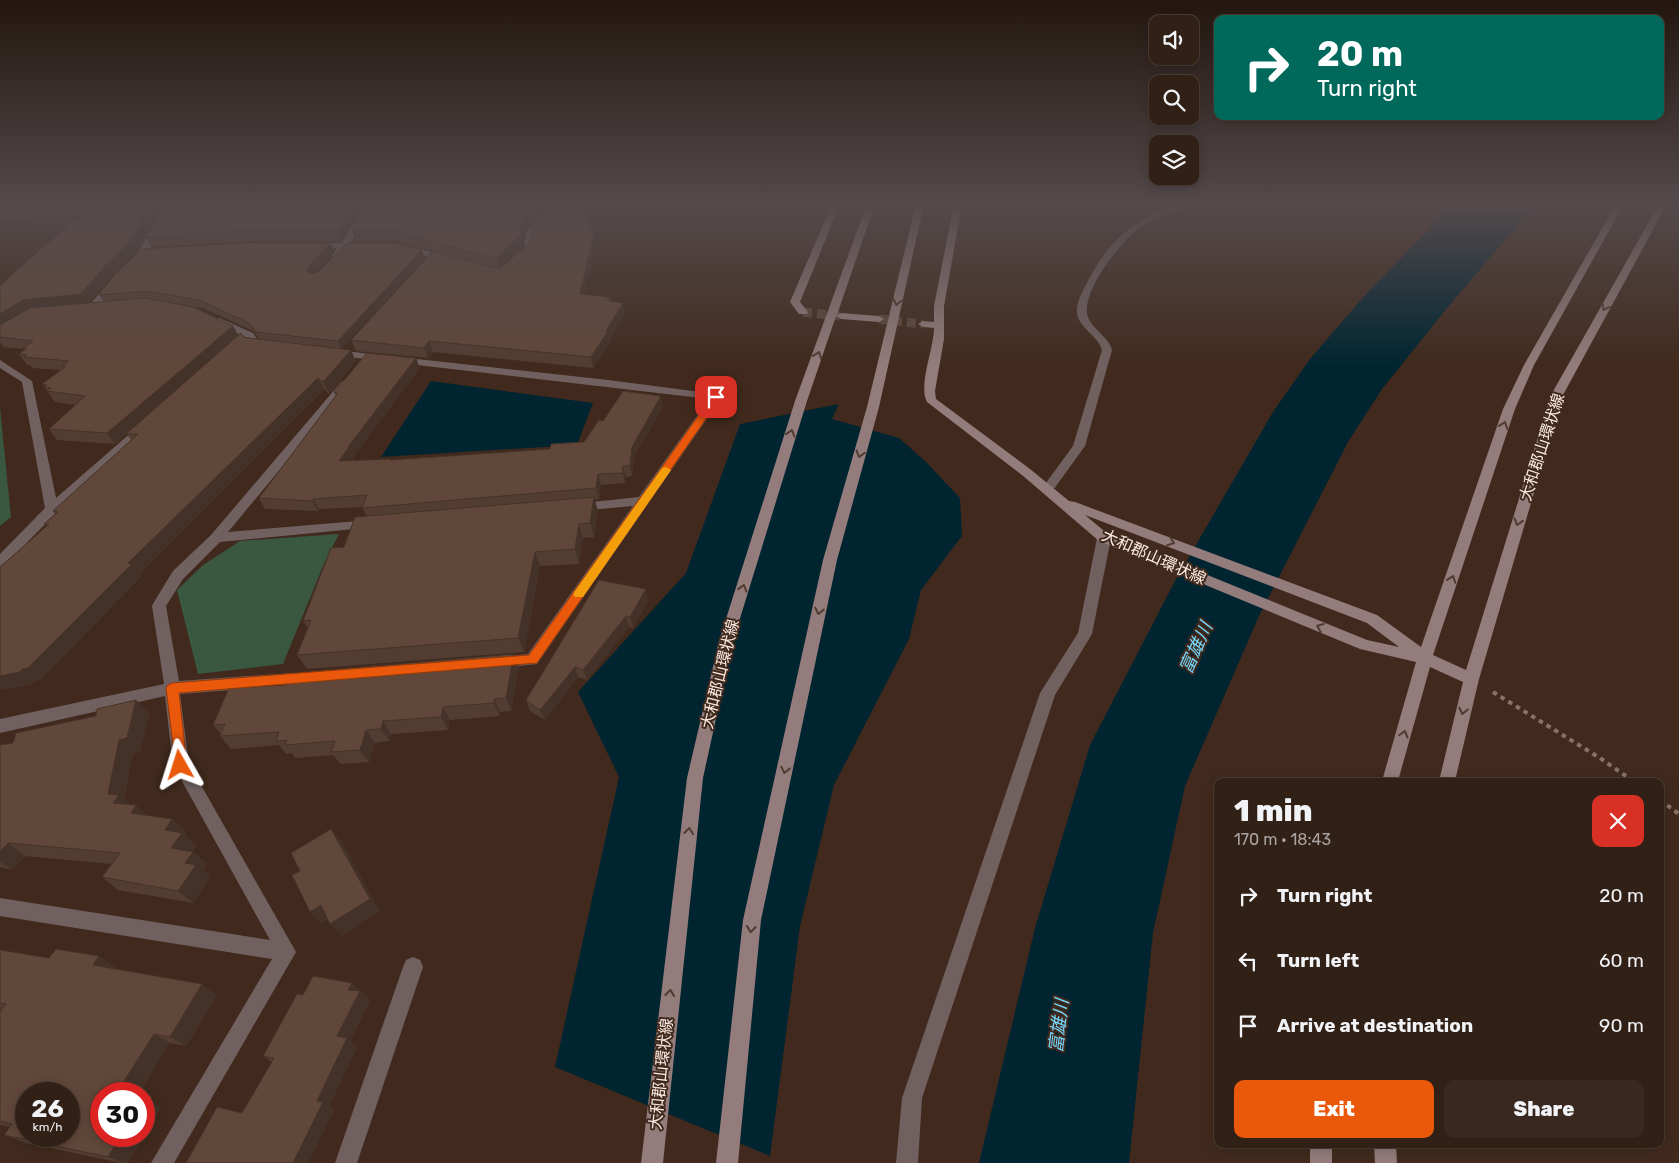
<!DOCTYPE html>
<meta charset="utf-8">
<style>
:root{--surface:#312016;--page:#39281f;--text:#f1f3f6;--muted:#a8a3a1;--line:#4c3e35;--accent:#ea580c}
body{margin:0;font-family:Rubik,"Noto Sans JP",sans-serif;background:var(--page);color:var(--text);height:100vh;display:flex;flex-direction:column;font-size:19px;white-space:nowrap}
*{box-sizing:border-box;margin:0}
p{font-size:16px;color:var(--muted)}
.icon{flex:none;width:28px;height:28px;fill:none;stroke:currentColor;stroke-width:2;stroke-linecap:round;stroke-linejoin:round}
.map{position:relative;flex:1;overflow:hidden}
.sheet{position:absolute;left:1214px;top:778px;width:450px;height:370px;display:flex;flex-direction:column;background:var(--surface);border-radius:10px;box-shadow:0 2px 12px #0003,0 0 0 1px var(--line)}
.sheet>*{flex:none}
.banner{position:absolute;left:1214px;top:15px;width:450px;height:105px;border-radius:10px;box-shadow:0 2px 12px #0003,0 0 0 1px var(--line);background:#00695c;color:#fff;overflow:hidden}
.fabs{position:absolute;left:1149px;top:15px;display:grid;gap:10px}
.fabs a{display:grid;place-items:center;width:50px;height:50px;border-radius:10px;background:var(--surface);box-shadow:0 2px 12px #0003,0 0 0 1px var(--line);font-size:25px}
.speed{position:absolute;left:15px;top:1082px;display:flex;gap:10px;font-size:25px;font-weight:700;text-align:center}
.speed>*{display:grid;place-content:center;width:65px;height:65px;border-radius:50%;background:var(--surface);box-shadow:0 2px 12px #0003,0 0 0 1px var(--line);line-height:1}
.speed small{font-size:12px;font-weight:400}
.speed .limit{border:8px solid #d22;background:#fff;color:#111}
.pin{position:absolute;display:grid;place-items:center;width:42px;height:42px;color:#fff;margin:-21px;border-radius:10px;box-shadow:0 2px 8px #0006}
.me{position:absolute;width:55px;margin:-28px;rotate:354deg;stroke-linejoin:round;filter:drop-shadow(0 0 4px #0008)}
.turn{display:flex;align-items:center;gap:18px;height:105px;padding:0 20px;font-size:22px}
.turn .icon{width:65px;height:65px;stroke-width:2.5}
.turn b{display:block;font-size:35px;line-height:42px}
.round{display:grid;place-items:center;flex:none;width:52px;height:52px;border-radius:10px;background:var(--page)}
.overview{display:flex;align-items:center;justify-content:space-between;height:85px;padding:0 20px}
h1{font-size:30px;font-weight:800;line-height:38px}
.cta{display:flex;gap:10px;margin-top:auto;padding:10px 20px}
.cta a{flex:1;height:58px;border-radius:10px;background:var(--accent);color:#fff;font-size:20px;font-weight:800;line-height:58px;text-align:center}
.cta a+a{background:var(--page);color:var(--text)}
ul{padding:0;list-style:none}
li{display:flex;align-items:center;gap:15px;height:65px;padding:0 20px}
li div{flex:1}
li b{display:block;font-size:19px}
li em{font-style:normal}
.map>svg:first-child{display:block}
</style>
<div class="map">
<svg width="1679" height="1163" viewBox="0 0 1679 1163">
<rect width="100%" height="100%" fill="#412a1d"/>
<!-- green -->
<g fill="#3a5740">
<path d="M0,408L11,517L0,526Z"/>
<path d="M339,534L323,566L283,664L198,674L177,590L203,565L240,541Z"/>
</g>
<!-- water -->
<g fill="#002531">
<path d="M1454,204H1536L1452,302L1382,389L1348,442L1259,616L1185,786L1153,933L1129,1163H979L1035,928L1090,745L1175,581L1273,412L1310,359L1366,294Z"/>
<path d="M431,381L593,403L577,445L381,457Z"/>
<path d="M839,404L832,419L899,438L925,461L960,498L962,536L921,590L909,639L834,785L800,926L770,1156L555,1067L619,777L578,692L686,573L740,424Z"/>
</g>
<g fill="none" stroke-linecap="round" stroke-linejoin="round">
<!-- secondary-tunnel -->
<g stroke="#5d473b" stroke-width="9" stroke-dasharray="9 5" stroke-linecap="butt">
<path d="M803,312L841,316"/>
<path d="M879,319L923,324"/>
</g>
<!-- path -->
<g stroke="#877267" stroke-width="4" stroke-dasharray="4.5 4.5" stroke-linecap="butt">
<path d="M1493,692L1600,758L1633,781"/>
<path d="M1660,800L1679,814"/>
</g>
<!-- service -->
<path fill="#706160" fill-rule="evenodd" d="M371,204H380L365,220L343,255L340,258H334L332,256L358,217Z"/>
<!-- minor -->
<g fill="#706160" fill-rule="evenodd">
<path d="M175,204H184L161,225L148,252L135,265H129L127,263L139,251L154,222Z"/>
<path d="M552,204H560L534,233V248L523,259H517L515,257L524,247L526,233Z"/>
<path d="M1177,204H1188C1178,213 1157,217 1144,225C1123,238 1084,287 1087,313C1089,328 1108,335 1112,350L1085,446L1051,493H1043L1041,490L1043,487L1073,446L1102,350C1098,335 1078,328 1077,312C1076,301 1084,289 1089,279C1111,238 1134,220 1177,204Z"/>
<path d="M316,243H362L367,246L362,249L313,248L311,246Z"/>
<path d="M405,245L450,257L452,259L447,262L402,250L400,248Z"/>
<path d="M112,281L115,282V286L95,312H87V308L109,282Z"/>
<path d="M219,318L253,333L259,342L271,344L272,346L267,349L251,347L245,337L215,323V319Z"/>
<path d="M335,350L608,380L716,394L722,397L537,664L498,668L493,666L491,662L493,658L528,654L633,506L578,511L572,507L574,504L639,497L709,399L331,355L330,353L331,351Z"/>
<path d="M0,360L32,381L56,498L141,424L145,423L151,427L57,512L5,565L0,567V554L45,508L22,382L0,368Z"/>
<path d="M346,380L350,381L351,383L350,385L228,532L370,520L375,521L376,524L375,527L220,542L183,579L166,606L179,681L307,672L312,674L315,678L312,682L307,684L180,694L189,764L296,952L174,1163H151L272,959L0,916V898L270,940L173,765L165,696L0,733V719L164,684L152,606L154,602L173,571L211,535L342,381Z"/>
<path d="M1104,533L1109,535L1111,538L1092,634L1055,695L922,1098L918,1163H896L902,1098L1040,693L1078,633L1097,538L1099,535Z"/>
<path d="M413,957L420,960L423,967L357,1163H335L403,967L406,960Z"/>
</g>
<!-- secondary -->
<g fill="#937c7b" fill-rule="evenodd">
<path d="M832,204H840L800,302L808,312L807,314H799L790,302Z"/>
<path d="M867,204H875L837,315L841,313L879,316L884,319L879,322L841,319L836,316L807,401L733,641L703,778L663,1163H641L687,778L719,641L795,401Z"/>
<path d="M916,204H924L879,407L837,560L761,920L738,1163H716L743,920L823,560L867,407Z"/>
<path d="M954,204H962L944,306V339L935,391L936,399L1030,469L1069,501L1075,502L1377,615L1421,647L1503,409L1524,365L1616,204H1624L1534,365L1515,409L1433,655L1466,670L1551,395L1659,204H1667L1563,395L1479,679L1455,781H1439L1463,682L1430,667L1398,781H1382L1416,662L1360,649L1099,541L1022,475L927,402C918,386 934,348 934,328L923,327L918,324L923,321L934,322V306ZM1085,515L1367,623L1399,647L1367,640L1109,535Z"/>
<rect x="1310" y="1144" width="22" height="19"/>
<path d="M1374,1144H1396L1397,1163H1375Z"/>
</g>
</g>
<!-- wall -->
<g fill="#533d32" fill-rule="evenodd">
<path d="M0,204H550L525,232L522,246L499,268L502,267L531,241L552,204H586L581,207L596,244L584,294L609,297V299H611L612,302L625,313L610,339V342L593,368L433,352L428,358L356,351L351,340L433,251L398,241H356L352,231L369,204L360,212L343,241H249L152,247L146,237L156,218L153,221L137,250L112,276L89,303L104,302L99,295L335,251L313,273L425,258L341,349L356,361L329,394L324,389L140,573L142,576L40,680L34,681L33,684L0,690V567L47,526L44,524L55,514L53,511L131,440L127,434L115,444L57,440L49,429L76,405L55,402L42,384L60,370L32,368L30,365H27L19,354L25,350L24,349L4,347L0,342V287L69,225L21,221H0ZM149,299L203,308L254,331L260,340L238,336Z"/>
<path d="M416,358L420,368L354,456L355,457L352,461L390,459L391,460L550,449L584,442L603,421L663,406L634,457L632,476L626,477L625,483L601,485L599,499H594L598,511L594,537L583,538L579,564L540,566L524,652L307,669L297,655L308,628L303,621L344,547L367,516L362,508L363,507L319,509L318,511L265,509L259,498L336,396L334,392Z"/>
<path d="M599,580L648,600L633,628L629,627L587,680L578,677L545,720L530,711L526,700Z"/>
<path d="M514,654L519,667L511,711L500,712V716L450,720L448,730L391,734L389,741L375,743L369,762L341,764L333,755L295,758L292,753L286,754L279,745L231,749L220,736L221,734L213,725L286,685Z"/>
<path d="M136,700L149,714L140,752L133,753L124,799L130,805L148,816L172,819L186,832L184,835L196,846L192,851L193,852L207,864L203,870L210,877L193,903L118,890L102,877L112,864L25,856L12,870L0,867V745L13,743L96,716Z"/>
<path d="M0,950L49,958L116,967L115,969L217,995L186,1046L170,1043L101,1094L161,1107L128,1163H122L26,1143L4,1135L10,1127L0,1125V1012L2,1010L0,1009Z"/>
<path d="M352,983L370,1000L350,1041L357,1047L329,1106L334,1110L308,1163H186L242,1113L272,1062L263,1056L303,995Z"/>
</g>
<!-- shaded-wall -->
<g fill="#443229">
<path d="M156,204H173L153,221L137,250L112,276L88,304L0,330V314L147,211Z"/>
<path d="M355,204H370L360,212L343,241L339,231Z"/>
<path d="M539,204H550L525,232L522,246L498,269L496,259L522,222Z"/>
<path d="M577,204H586L579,209Z"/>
<path d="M594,234L596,244L582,304L580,294Z"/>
<path d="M331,243L335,251L312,275L308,273V267Z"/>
<path d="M422,250L425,258L341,349L338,341Z"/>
<path d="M623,303L625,313L610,339V342L593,368L591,357Z"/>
<path d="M233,326L239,336L115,444L107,433Z"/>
<path d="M429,341L433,352L428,358L424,348Z"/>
<path d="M351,350L356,361L329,394L323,382Z"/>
<path d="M416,358L420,368L354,456L355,457L345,472L339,461L348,447Z"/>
<path d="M318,378L324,389L140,573L142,576L40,680L34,681L33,684L0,690V676L22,669L128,563Z"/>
<path d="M661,396L663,406L634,457L632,476L630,466L632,447Z"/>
<path d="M623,466L626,477L625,483L623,473Z"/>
<path d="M598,474L601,485L599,499L596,488Z"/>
<path d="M594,497L598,511L594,537L590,523Z"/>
<path d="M313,499L319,509L318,511L312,501Z"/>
<path d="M579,524L583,538L579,564L575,549Z"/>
<path d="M535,552L540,566L524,652L518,638Z"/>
<path d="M646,589L648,600L633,628L630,617Z"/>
<path d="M626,616L629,627L587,680L583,670Z"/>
<path d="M514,654L519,667L511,711L506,698Z"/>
<path d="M575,667L578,677L545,720L540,710Z"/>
<path d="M494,699L500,712V716L494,703Z"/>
<path d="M136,700L149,714L140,752L133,753L124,799L134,808L113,803L108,794L119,740Z"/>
<path d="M443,707L450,720L448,730L441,717Z"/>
<path d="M383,721L391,734L389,741L381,729Z"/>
<path d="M366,730L375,743L369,762L360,750Z"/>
<path d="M136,805L150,818L131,813Z"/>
<path d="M172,819L186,832L184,835L196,846L185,861L171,848L165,830Z"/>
<path d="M331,829L342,842L380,911L342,936L330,924Z"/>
<path d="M8,843L25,856L12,870L0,862V852Z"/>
<path d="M193,852L207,864L203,870L210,877L193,903L178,891L185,863Z"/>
<path d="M321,905L332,917L321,924L310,912Z"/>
<path d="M99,956L116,967L110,976L93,965Z"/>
<path d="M352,983L370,1000L350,1041L357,1047L329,1106L334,1110L308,1163H293L317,1101L337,1036L348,990Z"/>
<path d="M202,984L217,995L186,1046L170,1037Z"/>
<path d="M154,1034L170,1043L139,1094H120L117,1092Z"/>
<path d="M144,1098L161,1107L128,1163H124L108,1157L121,1136H144Z"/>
</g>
<!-- building -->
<g fill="#61473a" stroke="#443229" fill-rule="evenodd">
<path d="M0,204H156L147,211L132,240L105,266L81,294L23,300L0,314V287L18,269L73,221L84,217L15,211H0Z"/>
<path d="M171,204H355L339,231H244L146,237L157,216Z"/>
<path d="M370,204H539L522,222L520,236L496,259L394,231H352L365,208Z"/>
<path d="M552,204H579L594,234L580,294L609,297L607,299H611L609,301L623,303L606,331H608L591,357L429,341L424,348L351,340L433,251L498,269L502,267L531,241L533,224Z"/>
<path d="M245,243H331L308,267V273H317L347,243H394L422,250L338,341L256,332L249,323L199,300L146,291L99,295L115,274L142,249Z"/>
<path d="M145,298L193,307L233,326L107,433L49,429L85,396L47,391L51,388L44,387L47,385L42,384L65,367L62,366L69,361L24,357L27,355L19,354L27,348H23L33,341L0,337V325L30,308Z"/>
<path d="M241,333L244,337L249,338L351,350L323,382L318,378L128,563L132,564L28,668L22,669L20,672L0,676V567L49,524H44L58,512L53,511L138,434H126Z"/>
<path d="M367,353L416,358L348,447H349L339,461L390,459V460L550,449L551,444L584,442L599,420L603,421L623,391L661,396L632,447L630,466H623V473L598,474L596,488L362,508L367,495L313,499L312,501L259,498L337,394L334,392Z"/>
<path d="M594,497L590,523L579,524L575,549L535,552L518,638L297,655L311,620L303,621L331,548L344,547L355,517Z"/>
<path d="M599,580L646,589L630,617L626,616L583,670L575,667L540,710L526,700Z"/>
<path d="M514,654L506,698L494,699V703L443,707L441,717L383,721L381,729L366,730L360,750L331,752L335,741L285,745L287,740L276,741L279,732L220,736L225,724L213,725L229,688L286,685L291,673Z"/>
<path d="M136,700L127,738L119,740L108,794L119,795L113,803L136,805L131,813L172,819L165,830L182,833L171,848L193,852L185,863L196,865L178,891L102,877L120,853L8,843L0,852V745L13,743L16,733L96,716L97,709Z"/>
<path d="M331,829L370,899L330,924L321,905L310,912L292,875L300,871L291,853Z"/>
<path d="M56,949L99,956L93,965L202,984L170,1037L154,1034L117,1092L123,1094H101V1136H121L108,1157L4,1135L12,1124L0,1121V1012L6,1004L0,1003V950L49,958ZM26,1094H69V1136H26Z"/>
<path d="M313,976L352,983L348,990L360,991L337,1036L347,1038L317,1101L323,1102L293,1163H186L217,1107L242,1113L274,1058L263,1056L297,994L303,995Z"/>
</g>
<!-- one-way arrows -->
<defs><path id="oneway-chevron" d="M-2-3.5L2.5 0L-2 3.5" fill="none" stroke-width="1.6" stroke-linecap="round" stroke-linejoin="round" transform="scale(1.25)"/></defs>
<g stroke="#513a30">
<use href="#oneway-chevron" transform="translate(897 302) rotate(103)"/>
<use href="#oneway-chevron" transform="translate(1605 307) rotate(119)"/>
<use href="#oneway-chevron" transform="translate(818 355) rotate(-70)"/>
<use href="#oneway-chevron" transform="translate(1504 425) rotate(-71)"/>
<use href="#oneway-chevron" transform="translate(791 433) rotate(-73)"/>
<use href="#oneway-chevron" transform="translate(860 454) rotate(106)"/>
<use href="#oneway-chevron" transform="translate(1518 522) rotate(107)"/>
<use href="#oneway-chevron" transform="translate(1171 542) rotate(21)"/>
<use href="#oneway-chevron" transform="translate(1452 579) rotate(-71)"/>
<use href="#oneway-chevron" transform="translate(743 588) rotate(-73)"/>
<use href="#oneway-chevron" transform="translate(819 611) rotate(102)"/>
<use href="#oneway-chevron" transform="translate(1320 627) rotate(-158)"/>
<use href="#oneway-chevron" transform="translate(1463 711) rotate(103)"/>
<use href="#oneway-chevron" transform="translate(1404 734) rotate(-74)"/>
<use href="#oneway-chevron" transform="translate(785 770) rotate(102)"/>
<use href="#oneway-chevron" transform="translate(689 831) rotate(-83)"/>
<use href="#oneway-chevron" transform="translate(751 929) rotate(96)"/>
<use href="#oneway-chevron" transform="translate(670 993) rotate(-84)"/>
</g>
<!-- sky -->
<linearGradient id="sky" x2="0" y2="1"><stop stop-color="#241710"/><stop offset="0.56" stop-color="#544a4c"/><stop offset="1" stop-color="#544a4c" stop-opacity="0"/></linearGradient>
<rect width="1679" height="366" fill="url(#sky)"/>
<!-- route -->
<path fill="#ea580c" stroke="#983908" d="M716,394L721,397L537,663L179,693L187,765L185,769L180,771L176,769L166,688L168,685L172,683L529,655L713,395Z"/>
<!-- slow -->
<path fill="#f59e0b" d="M666,467L671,470L583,597H575L573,594L575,591L662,468Z"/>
<g text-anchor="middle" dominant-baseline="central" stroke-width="4" stroke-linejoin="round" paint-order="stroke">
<!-- street labels -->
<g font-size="16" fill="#fcebe3" stroke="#412a1d">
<text transform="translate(1542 447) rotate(-72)">大和郡山環状線</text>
<text transform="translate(1154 557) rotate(24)">大和郡山環状線</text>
<text transform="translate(720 674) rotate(-76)">大和郡山環状線</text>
<text transform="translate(661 1074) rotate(-84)">大和郡山環状線</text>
</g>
<!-- water labels -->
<g font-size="18" font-style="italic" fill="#73d8fe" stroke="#412a1d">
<text transform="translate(1196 648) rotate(-66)">富雄川</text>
<text transform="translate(1059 1026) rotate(-83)">富雄川</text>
</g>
</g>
</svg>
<div class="fabs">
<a><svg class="icon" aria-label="sound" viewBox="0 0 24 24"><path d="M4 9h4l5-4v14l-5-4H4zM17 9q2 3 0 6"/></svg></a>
<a><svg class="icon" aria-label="search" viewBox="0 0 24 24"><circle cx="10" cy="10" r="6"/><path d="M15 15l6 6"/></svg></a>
<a><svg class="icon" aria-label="layers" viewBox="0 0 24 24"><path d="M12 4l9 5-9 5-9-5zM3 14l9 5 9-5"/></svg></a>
</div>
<div class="speed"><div>26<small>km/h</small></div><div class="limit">30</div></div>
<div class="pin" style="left:716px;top:397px;background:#d93025"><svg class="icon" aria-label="arrive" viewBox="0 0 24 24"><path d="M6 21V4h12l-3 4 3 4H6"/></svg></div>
<svg class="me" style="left:180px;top:765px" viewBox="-20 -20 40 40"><path d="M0-17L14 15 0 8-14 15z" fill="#ea580c" stroke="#fff" stroke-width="4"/></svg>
<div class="banner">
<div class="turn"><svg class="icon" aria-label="right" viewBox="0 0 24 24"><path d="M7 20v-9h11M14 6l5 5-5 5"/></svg><div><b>20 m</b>Turn right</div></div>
</div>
<section class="sheet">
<div class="overview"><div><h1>1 min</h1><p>170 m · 18:43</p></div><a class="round" style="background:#d93025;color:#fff"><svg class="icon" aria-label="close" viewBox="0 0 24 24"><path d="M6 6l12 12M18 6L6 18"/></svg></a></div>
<ul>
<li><svg class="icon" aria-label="right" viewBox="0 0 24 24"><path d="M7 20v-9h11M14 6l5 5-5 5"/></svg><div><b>Turn right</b></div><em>20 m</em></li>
<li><svg class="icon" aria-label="left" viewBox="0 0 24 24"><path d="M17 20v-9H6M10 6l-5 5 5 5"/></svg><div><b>Turn left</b></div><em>60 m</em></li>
<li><svg class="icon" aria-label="arrive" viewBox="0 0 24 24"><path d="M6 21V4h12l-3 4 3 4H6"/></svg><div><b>Arrive at destination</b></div><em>90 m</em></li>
</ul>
<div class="cta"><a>Exit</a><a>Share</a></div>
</section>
</div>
